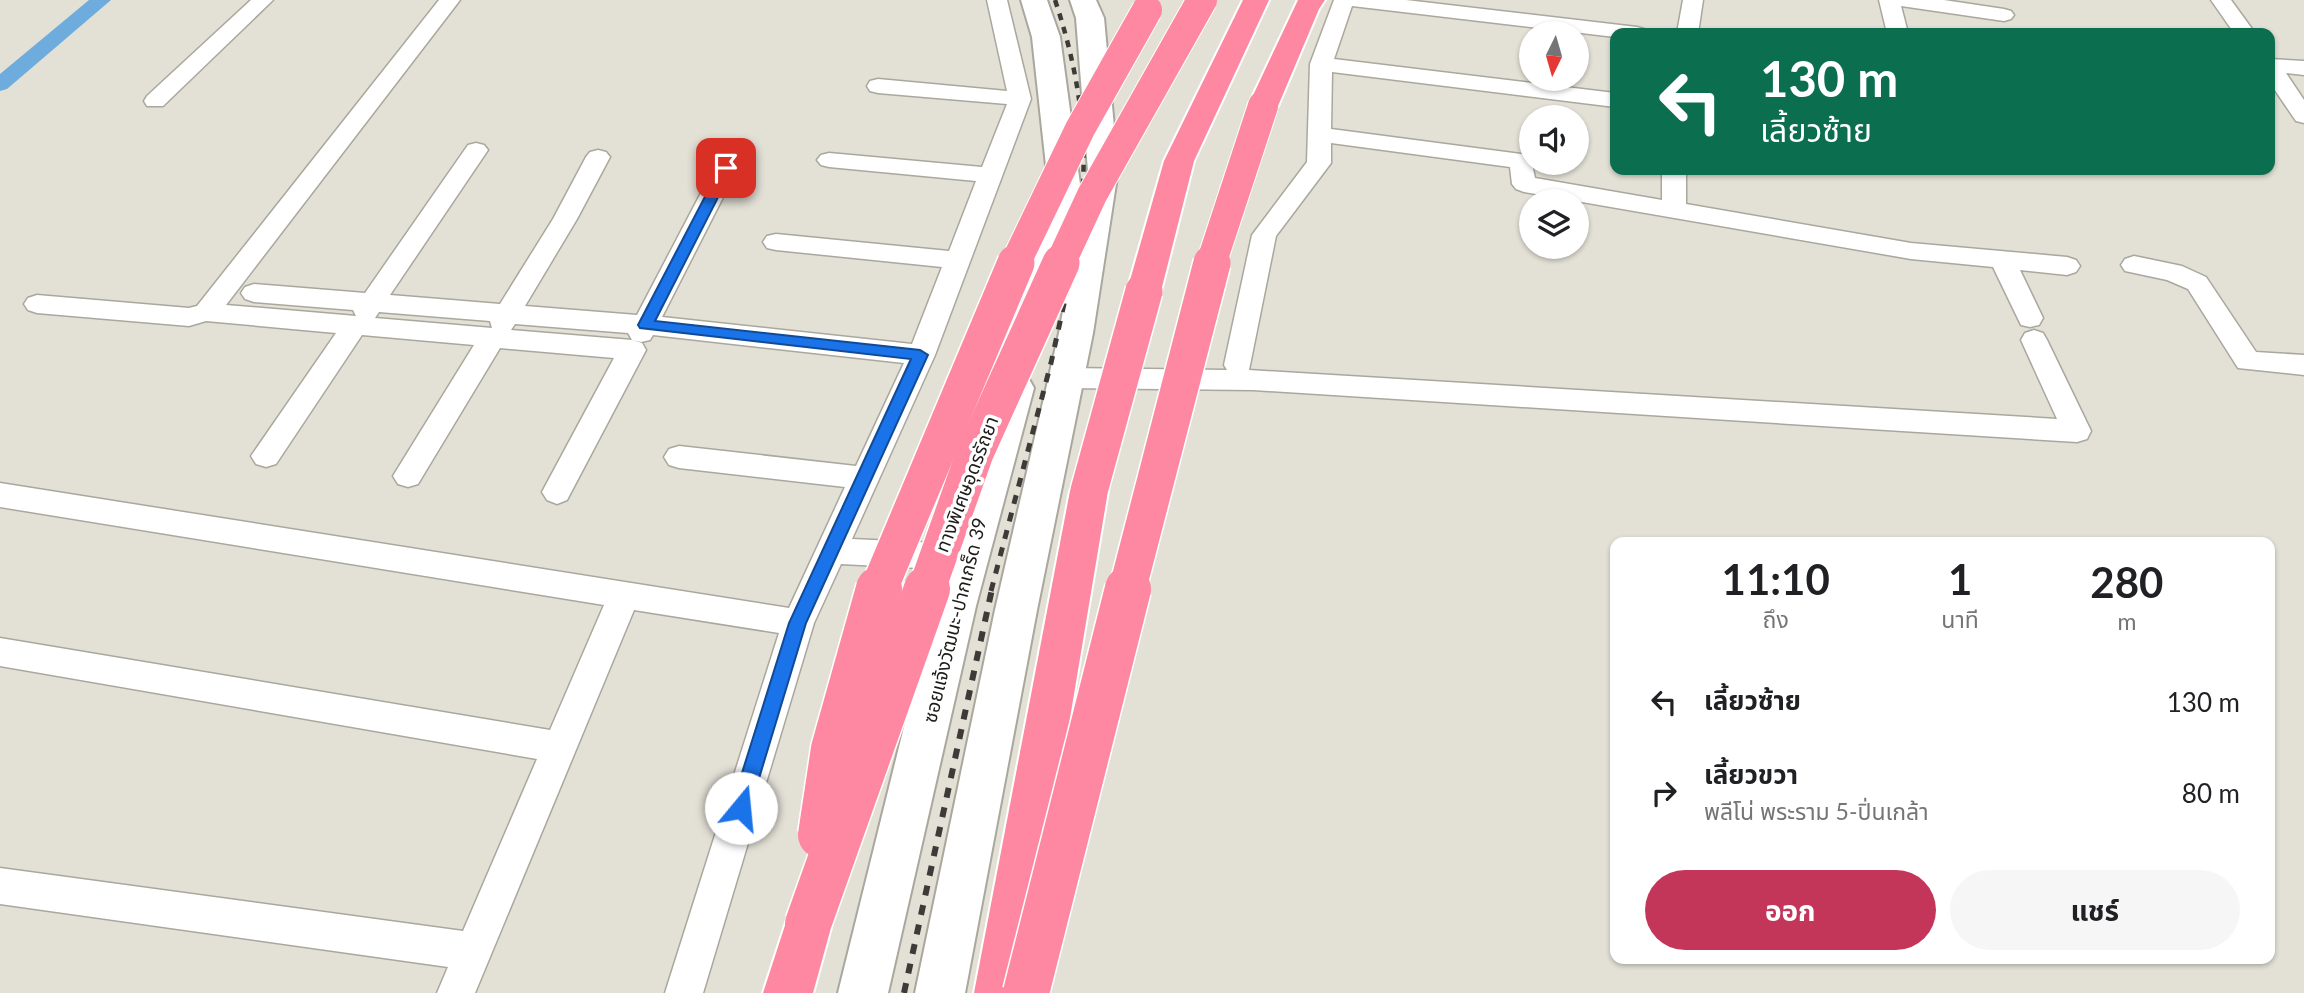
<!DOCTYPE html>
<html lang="th">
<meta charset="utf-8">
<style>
:root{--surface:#fff;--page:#f6f6f6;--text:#202124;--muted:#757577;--accent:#c4355a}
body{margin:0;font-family:Lato,"Noto Sans Thai",sans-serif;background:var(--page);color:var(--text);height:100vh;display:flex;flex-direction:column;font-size:26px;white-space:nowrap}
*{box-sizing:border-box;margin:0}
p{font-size:23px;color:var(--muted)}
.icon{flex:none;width:38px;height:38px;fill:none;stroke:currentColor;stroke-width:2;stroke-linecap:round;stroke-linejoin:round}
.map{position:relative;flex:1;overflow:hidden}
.side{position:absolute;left:1610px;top:537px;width:665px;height:427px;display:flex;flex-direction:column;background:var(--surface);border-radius:14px;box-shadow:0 2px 5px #0004}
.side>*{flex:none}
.guide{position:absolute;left:1610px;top:28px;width:665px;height:147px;border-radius:14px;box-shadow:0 2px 5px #0004;background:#0b6e4f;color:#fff;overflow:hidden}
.needle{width:46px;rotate:185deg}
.controls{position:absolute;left:1519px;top:21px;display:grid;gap:14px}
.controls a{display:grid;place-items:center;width:70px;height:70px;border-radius:50%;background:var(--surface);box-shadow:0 2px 5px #0004;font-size:35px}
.pin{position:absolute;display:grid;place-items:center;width:60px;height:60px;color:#fff;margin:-30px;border-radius:14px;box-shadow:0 4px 10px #0006}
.me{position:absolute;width:77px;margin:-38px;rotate:17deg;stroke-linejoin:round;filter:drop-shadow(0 0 5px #0008)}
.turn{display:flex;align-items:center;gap:24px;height:147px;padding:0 35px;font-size:32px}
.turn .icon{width:91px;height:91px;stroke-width:2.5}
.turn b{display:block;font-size:49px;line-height:60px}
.eta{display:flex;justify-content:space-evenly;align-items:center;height:119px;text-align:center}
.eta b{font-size:42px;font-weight:700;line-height:49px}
.cta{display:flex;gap:14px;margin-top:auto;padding:14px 35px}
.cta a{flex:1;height:80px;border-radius:42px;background:var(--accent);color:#fff;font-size:28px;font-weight:700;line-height:80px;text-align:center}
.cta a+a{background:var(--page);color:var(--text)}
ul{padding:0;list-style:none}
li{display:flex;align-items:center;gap:21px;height:91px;padding:0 35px}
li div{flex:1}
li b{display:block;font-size:26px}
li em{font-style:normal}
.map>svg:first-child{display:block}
</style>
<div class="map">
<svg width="2304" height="993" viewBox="0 0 2304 993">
<rect width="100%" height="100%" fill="#e3e0d6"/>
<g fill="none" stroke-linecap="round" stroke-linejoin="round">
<!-- canal -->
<path fill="#6eacdd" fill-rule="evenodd" d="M89,0H111L7,89L0,91V74Z"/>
<!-- street casing -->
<g stroke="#aaa79d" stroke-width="3">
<g id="street">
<path d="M251,0H273L163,106H147L144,101L147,96Z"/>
<path d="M439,0H460L226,305L356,316L353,310L254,302L245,299L241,293L245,287L254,284L365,293L468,145L476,143L484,145L488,150L390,295L500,304L553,219L586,157L590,152L598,150L606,152L610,157L577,219L525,306L637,315L714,168L718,163L726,161L734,163L738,168L662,317L912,344L942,267L776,250L767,248L763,242L767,236L776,234L949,251L976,181L829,167L821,165L817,160L821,155L829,153L982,167L1007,104L878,93L870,91L867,86L870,81L878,79L1007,91L987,0H1007L1031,99L935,355L852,539L958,544L969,548L973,557L969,566L958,570L841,564L814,623L703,993H665L779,633L634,610L475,993H437L448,967L0,904V868L463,931L537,759L0,666V638L550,730L604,605L0,507V483L789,608L845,487L679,468L669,465L664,457L669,449L679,446L856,466L904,363L653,335L650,340L641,342L632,340L628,333L515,324L511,330L632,340L642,343L646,350L567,500L557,504L547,500L542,492L614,358L500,348L418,484L408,487L398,484L393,476L474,345L362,335L276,464L266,467L256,464L251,456L336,333L206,321L189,326L37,313L28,310L24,304L28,298L37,295L189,308L197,306ZM379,312L490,321L492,328L375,318Z"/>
<path d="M1334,0H1406L1637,27L1644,29L1648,33H1615V37L1352,6L1334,59L1615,93V107L1332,72L1331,129L1521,154L1531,159L1535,178L1662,200V170H1686V204L1911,243L2067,257L2076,260L2080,266L2076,272L2067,275L2020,270L2043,318L2039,325L2030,327L2021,325L1993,267L1911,259L1524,192L1516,189L1512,184L1510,167L1331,143V163L1276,236L1249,370L2057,419L2021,340L2025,333L2034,330L2043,333L2047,340L2091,431L2087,439L2077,442L1253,390L1065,388L1055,385L1051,378L1055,371L1065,368L1227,370L1224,365L1252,235L1307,162L1310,64Z"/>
<path d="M1683,0H1703L1698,33H1677Z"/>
<path d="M1879,0H1944L2004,9L2011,11L2014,15L2011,19L2004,21L1901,6L1908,33H1887Z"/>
<path d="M2211,0H2231L2255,33H2234Z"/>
<path d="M2270,59L2304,61V75L2286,73L2304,100V123L2296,121L2270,83Z"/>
<path d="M2134,256L2182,266L2206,277L2256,352L2304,355V375L2238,368L2188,289L2167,280L2125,271L2121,265L2125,259Z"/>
</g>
</g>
<!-- secondary casing -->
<g stroke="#aaa79d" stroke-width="4">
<g id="secondary">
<path d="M1021,0H1047L1060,37L1080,184L1056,299L1051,307L1039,311L1027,307L1022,299L1048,184L1032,37Z"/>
<path d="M1070,0H1096L1104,18L1118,171L1093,333L1037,610L965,993H915L995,610L1059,333L1088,171L1076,18Z"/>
<path d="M1016,375L1029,379L1034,388L976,606L888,993H838L934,606L998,388L1003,379Z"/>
</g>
</g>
<!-- highway casing -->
<g stroke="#fff" stroke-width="4">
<g id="highway">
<path d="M1243,0H1269L1194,161L1161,291L1156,299L1144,303L1132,299L1127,291L1164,161Z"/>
<path d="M1298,0H1325L1319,9L1278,106L1273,112L1263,115L1253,112L1248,106Z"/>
<path d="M1089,476L1103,480L1108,491L1024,993H974L1070,491L1075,480Z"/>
<path d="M808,900L825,907L832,924L813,993H763L791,907Z"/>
</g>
</g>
<!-- street -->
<use href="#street" fill="#fff" fill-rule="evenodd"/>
<!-- secondary -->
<use href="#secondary" fill="#fff" fill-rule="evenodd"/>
<!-- highway -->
<use href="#highway" fill="#fe88a1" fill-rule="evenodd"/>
<!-- rail-far2 -->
<path stroke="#3d3b37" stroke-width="4.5" stroke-dasharray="7 7" stroke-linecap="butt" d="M1055,0C1085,90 1092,171 1073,264"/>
<!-- rail-far1 -->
<path stroke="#3d3b37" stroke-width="5" stroke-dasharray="9 9" stroke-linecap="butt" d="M991,591L1051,363L1073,263"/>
<!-- rail -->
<path stroke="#3d3b37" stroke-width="6" stroke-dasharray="10 10" stroke-linecap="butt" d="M904,993L992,589"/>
<!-- highway-bridge-far2 casing -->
<g stroke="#fff" stroke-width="32" stroke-linecap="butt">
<g id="highway-bridge-far2">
<path d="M1015,264L1080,129L1147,10"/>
<path d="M1060,264L1092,195L1202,0"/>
<path d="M1211,264L1263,106"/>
</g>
</g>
<!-- highway-bridge-far1 casing -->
<g stroke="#fff" stroke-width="40" stroke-linecap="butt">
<g id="highway-bridge-far1">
<path d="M1089,491L1144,291"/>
<path d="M878,591L1016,263"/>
<path d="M926,591L975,453L1061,263"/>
<path d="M1127,591L1212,263"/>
</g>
</g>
<!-- highway-bridge casing -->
<g stroke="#fff" stroke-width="49" stroke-linecap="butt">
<g id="highway-bridge">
<path d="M821,835L834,749L879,589"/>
<path d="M808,924L927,589"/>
<path d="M1026,993L1128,589"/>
</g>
</g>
<!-- highway-bridge-far2 -->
<use href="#highway-bridge-far2" stroke="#fe88a1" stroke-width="30"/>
<!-- highway-bridge-far1 -->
<use href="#highway-bridge-far1" stroke="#fe88a1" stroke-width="37"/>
<!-- highway-bridge -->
<use href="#highway-bridge" stroke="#fe88a1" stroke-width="46"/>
</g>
<!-- route -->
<path fill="#1a73e8" stroke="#114b97" stroke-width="2" d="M726,164L733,168L655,321L920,350L928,355L806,623L750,808L748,814L741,817L734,814L731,808L789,623L911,359L640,328L638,325L720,168Z"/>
<g text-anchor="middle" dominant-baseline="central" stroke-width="7" stroke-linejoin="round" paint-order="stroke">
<!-- street labels -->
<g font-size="19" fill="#1d1c18" stroke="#fff">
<text transform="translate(966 484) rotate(-69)">ทางพิเศษอุดรรัถยา</text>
<text transform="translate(954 620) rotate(-76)">ซอยแจ้งวัฒนะ-ปากเกร็ด 39</text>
</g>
</g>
</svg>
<div class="controls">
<a><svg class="needle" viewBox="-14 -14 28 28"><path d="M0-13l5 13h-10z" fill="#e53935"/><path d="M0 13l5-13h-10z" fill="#757577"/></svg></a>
<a><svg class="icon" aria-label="sound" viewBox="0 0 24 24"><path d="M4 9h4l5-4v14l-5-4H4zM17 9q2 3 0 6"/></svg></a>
<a><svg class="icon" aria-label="layers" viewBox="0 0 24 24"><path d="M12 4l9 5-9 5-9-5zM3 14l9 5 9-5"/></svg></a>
</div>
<div class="pin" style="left:726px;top:168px;background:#d93025"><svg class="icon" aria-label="arrive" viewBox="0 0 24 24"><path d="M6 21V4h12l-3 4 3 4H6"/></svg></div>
<svg class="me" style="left:741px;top:808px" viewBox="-20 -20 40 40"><circle r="19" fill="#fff"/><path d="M0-13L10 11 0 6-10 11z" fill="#1a73e8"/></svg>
<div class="guide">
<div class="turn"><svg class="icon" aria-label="left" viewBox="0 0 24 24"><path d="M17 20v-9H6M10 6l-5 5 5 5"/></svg><div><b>130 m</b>เลี้ยวซ้าย</div></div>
</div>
<section class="side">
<div class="eta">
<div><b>11:10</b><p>ถึง</p></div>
<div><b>1</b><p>นาที</p></div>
<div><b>280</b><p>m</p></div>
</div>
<ul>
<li><svg class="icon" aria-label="left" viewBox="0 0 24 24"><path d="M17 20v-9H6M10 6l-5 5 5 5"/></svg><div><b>เลี้ยวซ้าย</b></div><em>130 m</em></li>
<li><svg class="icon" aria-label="right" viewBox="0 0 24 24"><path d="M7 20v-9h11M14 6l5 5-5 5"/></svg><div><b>เลี้ยวขวา</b><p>พลีโน่ พระราม 5-ปิ่นเกล้า</p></div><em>80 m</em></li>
</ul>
<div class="cta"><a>ออก</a><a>แชร์</a></div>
</section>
</div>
